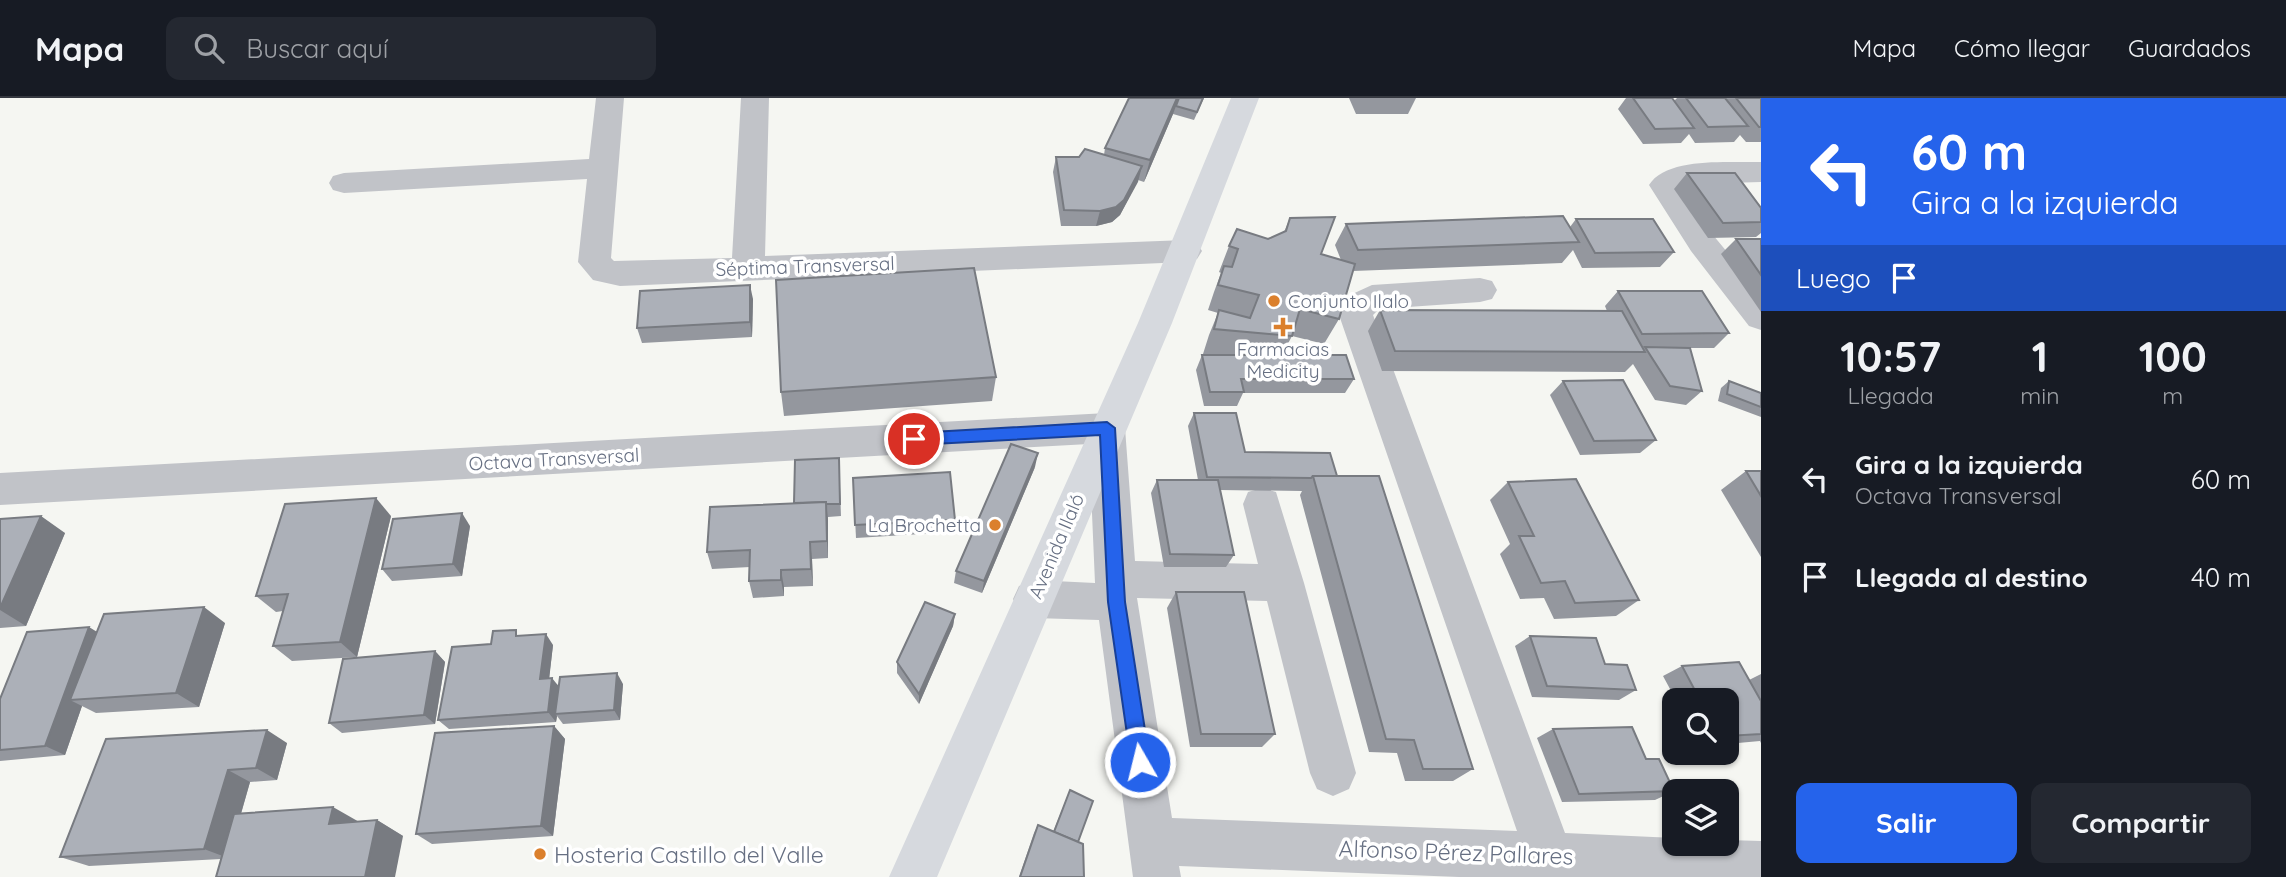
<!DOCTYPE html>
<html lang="es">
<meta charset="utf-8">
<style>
:root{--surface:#171b24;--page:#242831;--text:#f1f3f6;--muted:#9ea1a6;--line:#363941;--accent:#2563eb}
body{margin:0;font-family:Quicksand,sans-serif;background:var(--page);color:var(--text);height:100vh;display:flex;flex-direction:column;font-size:26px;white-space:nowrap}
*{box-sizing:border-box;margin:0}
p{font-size:23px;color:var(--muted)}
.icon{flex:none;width:38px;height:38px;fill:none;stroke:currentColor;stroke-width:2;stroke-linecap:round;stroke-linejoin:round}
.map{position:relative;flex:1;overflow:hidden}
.details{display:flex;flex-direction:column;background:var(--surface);width:525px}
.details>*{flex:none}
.hud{background:#2563eb;color:#fff;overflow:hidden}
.buttons{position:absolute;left:1662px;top:590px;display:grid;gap:14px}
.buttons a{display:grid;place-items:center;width:77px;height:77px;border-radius:14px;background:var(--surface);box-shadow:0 2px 5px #0004;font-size:35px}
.pin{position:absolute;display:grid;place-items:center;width:60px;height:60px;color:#fff;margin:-30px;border:4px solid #fff;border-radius:50%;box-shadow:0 2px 7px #0007}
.me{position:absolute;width:77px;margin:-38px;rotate:352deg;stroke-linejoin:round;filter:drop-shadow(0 0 5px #0008)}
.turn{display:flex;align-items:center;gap:24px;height:147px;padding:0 35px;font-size:32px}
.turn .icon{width:91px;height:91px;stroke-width:2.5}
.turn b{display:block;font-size:49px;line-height:60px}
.then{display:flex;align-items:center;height:66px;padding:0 35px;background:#0003;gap:14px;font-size:26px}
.eta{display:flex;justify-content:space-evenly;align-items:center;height:119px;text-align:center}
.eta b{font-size:42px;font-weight:700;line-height:49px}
.action{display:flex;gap:14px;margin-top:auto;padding:14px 35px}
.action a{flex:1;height:80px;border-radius:14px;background:var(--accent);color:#fff;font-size:28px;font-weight:700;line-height:80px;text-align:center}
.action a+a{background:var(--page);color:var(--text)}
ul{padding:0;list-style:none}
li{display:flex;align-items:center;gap:21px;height:98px;padding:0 35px}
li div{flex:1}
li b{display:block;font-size:26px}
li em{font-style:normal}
header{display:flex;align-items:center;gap:42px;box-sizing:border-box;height:98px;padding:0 35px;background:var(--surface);border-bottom:2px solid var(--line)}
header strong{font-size:33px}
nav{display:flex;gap:38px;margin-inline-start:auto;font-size:24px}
.search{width:490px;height:63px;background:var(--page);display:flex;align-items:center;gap:18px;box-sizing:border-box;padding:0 24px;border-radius:14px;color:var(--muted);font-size:26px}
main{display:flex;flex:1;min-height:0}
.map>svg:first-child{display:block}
</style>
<header>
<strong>Mapa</strong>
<div class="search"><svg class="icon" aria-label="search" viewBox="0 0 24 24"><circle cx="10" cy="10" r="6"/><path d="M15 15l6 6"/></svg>Buscar aquí</div>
<nav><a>Mapa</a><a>Cómo llegar</a><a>Guardados</a></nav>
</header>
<main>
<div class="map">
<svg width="1761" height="779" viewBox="0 0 1761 779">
<rect width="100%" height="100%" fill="#f5f6f2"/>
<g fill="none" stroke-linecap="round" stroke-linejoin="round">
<!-- minor -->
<g fill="#c1c3c8" fill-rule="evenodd">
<path d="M596,0H624L611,160L614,163L732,160L741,0H769L765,158L1186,142L1197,145L1202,153L1197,161L1186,164L620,188L593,182L578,164L587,81L344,95L333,92L329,85L333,78L344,75L589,61Z"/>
<path d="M1761,64V84L1692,86L1682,91L1713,137L1761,195V232L1749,228L1691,153L1649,87C1667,58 1731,65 1761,64Z"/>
<path d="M1480,180L1492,183L1497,192L1492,201L1480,204L1379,211L1373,217L1565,735L1675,740V746H1727V742L1761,743V779H1459L1179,768L1181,779H1133L1099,522L1034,520L1019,514L1013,501L1019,488L1034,482L1095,485L1089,346L0,407V375L1107,315L1120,319L1125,330L1135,463L1258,466L1243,406L1248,394L1262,390L1276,394L1304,485L1356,675L1349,691L1333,698L1317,691L1310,675L1267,503L1137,500L1172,720L1517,733L1339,217L1348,198L1372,187Z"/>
</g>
<!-- major -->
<path fill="#d6d9de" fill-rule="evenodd" d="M1231,0H1259L1172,225L937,779H889L1138,225Z"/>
</g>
<!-- wall -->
<g fill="#94979e">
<path d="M1129,0H1204L1194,22L1173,16L1144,84L1138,82L1120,117L1112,124L1096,128H1061L1053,74L1056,59H1079L1104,57L1105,50Z"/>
<path d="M1349,0H1416L1408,16H1356Z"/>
<path d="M1626,0H1672L1674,3L1677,0H1761V44H1746L1740,37L1734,44L1695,45L1689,36L1681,45L1643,46L1618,11Z"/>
<path d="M1687,75L1761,110V135L1756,139L1708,140L1674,91Z"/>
<path d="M1290,120L1321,156L1341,162L1335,147L1346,126L1570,129L1576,121L1674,154L1660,169L1582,170L1573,152L1562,165L1353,173L1339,221L1324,246L1292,238L1282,257L1354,281L1345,295H1243L1237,308H1204L1196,272L1202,257H1219L1203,256L1209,237L1218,215L1208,212L1214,194L1221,175L1219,174L1229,148L1268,141L1284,134Z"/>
<path d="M1736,141H1761V214L1721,156Z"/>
<path d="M1618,193L1729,235L1714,250H1690L1702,293L1686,307L1655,302L1633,266L1625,274L1382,273L1368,233L1380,212L1607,213L1605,208Z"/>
<path d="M753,201L752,239L642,245L637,230Z"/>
<path d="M996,279L992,303L784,318L781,294Z"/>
<path d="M1563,283L1656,342L1640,355L1580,357L1550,297Z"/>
<path d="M1729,283L1761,295V319L1718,303L1721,290Z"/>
<path d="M1194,315L1245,354L1337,378L1473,671L1453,683H1405L1397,655L1369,654L1300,397L1302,393L1220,392L1234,457L1226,469H1164L1151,395L1157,382H1198L1188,328Z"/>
<path d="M839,360L841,418L828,419V460L812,461L813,488L784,489V498L753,500L749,483L750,469L712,471L707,454L794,405Z"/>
<path d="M1035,369L982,495L954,485L956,473Z"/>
<path d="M1746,373H1761V459L1721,392Z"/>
<path d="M853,380L955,422L954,434L856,440Z"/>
<path d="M1508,384L1639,502L1616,518L1554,521L1544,500L1520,501L1500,456L1510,446L1490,402Z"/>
<path d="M391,418L357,559L292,563L273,548L283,513L276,514L256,498Z"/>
<path d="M0,421L65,435L26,528L0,530Z"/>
<path d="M470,428L462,478L392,483L382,471Z"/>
<path d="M1176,494L1275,636L1262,649H1190L1167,510Z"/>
<path d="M955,516L953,528L919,606L897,575V564Z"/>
<path d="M225,525L199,609L96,615L82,608L65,657L0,663V601L97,534Z"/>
<path d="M520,537L553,547L549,580L559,588L623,586L620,622L563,626L557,618L556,624L449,631L438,622L491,546Z"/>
<path d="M1530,538L1605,566L1636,592L1619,602L1532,599L1515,548Z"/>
<path d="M435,553L445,564L435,626L342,635L329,625Z"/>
<path d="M1682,568L1749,582L1761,576V645L1760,643L1727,646V602H1676L1663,578Z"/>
<path d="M554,628L565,641L553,738L432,746L416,736Z"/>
<path d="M1553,631L1674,693L1655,702L1562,704L1537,640Z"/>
<path d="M106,641L287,645L277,682L250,684L241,716L359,724L377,722L403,738L221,761L89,768L60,759Z"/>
<path d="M1070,692L1084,779H1019L1034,735L1038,727L1053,734Z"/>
</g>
<!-- shaded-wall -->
<g fill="#787b81">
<path d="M1177,0H1180L1176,8L1173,16L1144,84L1150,62Z"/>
<path d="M1142,68L1138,84L1120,117L1112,124L1096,128L1100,113Z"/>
<path d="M750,187L753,201L752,239L750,224Z"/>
<path d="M1038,355L1035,369L982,495L984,483Z"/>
<path d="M376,400L391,418L357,559L340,544Z"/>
<path d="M826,404L828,422V460L827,443Z"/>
<path d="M462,415L470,428L462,478L453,466Z"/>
<path d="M41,418L65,435L26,528L0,512V510Z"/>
<path d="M810,444L812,461L813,488L811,471Z"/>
<path d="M781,472L784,489V498L781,482Z"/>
<path d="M204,509L225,525L199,609L176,595Z"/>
<path d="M955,516L953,528L919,606V596Z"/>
<path d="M89,529L107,540L70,602L82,608L65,657L45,648Z"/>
<path d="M546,536L553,547L548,591L540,581Z"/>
<path d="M435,553L445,564L435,626L424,617Z"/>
<path d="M617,575L623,586L620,622L614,612Z"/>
<path d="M552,580L560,590L555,616L557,618L556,624L548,614Z"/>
<path d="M554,628L565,641L553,738L541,728Z"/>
<path d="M267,632L287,645L277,682L256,670Z"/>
<path d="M228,672L250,684L228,760L204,751Z"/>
<path d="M333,709L361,725L329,726Z"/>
<path d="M377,722L403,738L395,779H365Z"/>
</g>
<!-- building -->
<g fill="#acb0b8" stroke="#787b81" stroke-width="2">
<path d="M1129,0H1177L1150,62L1105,50Z"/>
<path d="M1179,0H1203L1197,14L1176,8Z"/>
<path d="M1633,0H1672L1694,30L1655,31Z"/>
<path d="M1686,0H1725L1748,28L1708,29Z"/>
<path d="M1736,0H1761V29H1759Z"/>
<path d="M1085,51L1142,68L1124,102L1116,109L1100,113L1064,112L1056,59H1079Z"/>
<path d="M1687,75H1735L1761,110V124L1723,125Z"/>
<path d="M1563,118L1579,144L1358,152L1346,126Z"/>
<path d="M1335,119L1321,156L1355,166L1339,221L1300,211L1292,238L1214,231L1219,212L1250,220L1259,197L1218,187L1224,168L1232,169L1238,151L1229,148L1237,131L1268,141L1286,133L1290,120Z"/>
<path d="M1576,121H1653L1674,154L1595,155Z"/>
<path d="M1736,141H1761V177Z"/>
<path d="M974,170L996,279L781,294L776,182Z"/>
<path d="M750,187V224L637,230L640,193Z"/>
<path d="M1618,193H1702L1729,235L1642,236Z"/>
<path d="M1380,212L1622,213L1645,254L1395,253Z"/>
<path d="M1645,249L1690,250L1702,293L1670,288Z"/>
<path d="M1202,257H1346L1354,281H1241L1244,294H1210Z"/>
<path d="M1623,282L1656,342L1594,343L1563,283Z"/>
<path d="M1729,283L1761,295V309L1727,296Z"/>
<path d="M1194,315H1236L1245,354L1330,355L1337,378H1313L1311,380L1207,379Z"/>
<path d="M1011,346L1038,355L984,483L956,473Z"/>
<path d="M839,360L840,406H826V404L794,405L795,362Z"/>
<path d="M1746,373H1761V398Z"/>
<path d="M950,374L955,422L855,427L853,380Z"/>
<path d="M1313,378H1379L1473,671H1423L1414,642L1386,641Z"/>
<path d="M1576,381L1639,502L1575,505L1565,483L1541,485L1519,438H1534L1508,384Z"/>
<path d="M1157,382H1218L1234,457L1170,456Z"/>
<path d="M376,400L340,544L273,548L288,496L256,498L285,406Z"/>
<path d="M826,404L827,443L810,444L811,471L781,472V482L749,483L750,452L707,454L710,409Z"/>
<path d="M462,415L453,466L382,471L393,421Z"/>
<path d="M41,418L0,510V421Z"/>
<path d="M1176,494H1244L1275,636H1201Z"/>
<path d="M925,504L955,516L919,596L897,564Z"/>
<path d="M204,509L176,595L70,602L104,516Z"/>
<path d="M89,529L45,648L0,652V601L27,534Z"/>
<path d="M516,532V538L546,536L540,581L552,580L548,614L438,622L452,549L491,546L493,533Z"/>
<path d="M1530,538L1596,540L1605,566L1627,567L1636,592L1547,588Z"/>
<path d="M435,553L424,617L329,625L343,561Z"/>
<path d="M1739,564L1761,603V636L1727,638V602H1700L1682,568Z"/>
<path d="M617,575L614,612L555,616L560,579Z"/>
<path d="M554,628L541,728L416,736L435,635Z"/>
<path d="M1632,629L1646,661H1659L1674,693L1579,696L1553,631Z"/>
<path d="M267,632L256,670L228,672L204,751L60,759L106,641Z"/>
<path d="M1070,692L1093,703L1078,744L1054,734Z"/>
<path d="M333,709L329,726L377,722L365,779H216L234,716Z"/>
<path d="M1038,727L1083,746L1084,779H1020Z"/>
</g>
<!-- route -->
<path fill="#2563eb" stroke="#184099" stroke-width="2" d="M1107,324L1115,330L1125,504L1150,664L1147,670L1140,673L1133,670L1131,664L1108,504L1100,337L914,347L906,341L914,335Z"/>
<!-- markers -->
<g fill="#db802d" stroke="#fff" stroke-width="2.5">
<circle cx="1274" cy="203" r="7"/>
<path d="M1279.5 218.5h7v7h7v7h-7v7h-7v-7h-7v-7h7z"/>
<circle cx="995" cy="427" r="7"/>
<circle cx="540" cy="756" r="7"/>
</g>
<g text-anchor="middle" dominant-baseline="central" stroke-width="7" stroke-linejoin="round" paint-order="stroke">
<!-- street labels -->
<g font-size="19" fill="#666f82" stroke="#fff">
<text transform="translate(805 168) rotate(-2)">Séptima Transversal</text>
<text transform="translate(554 361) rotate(-3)">Octava Transversal</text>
<text transform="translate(1056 448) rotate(-67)">Avenida Ilaló</text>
</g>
<!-- poi labels -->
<g font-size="19" fill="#666f82" stroke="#fff" text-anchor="start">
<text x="1288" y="203">Conjunto Ilalo</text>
<text x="1283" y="251" text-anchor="middle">Farmacias<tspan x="1283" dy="22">Medicity</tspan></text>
<text x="981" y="427" text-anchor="end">La Brochetta</text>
</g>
<!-- near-street labels -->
<g font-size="23" fill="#666f82" stroke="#fff">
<text transform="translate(1456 754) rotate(2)">Alfonso Pérez Pallares</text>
</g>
<!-- near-poi labels -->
<g font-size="23" fill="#666f82" stroke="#fff" text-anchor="start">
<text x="554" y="756">Hosteria Castillo del Valle</text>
</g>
</g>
</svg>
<div class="buttons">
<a><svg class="icon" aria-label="search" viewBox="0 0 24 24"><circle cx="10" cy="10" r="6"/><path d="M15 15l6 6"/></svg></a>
<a><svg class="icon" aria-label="layers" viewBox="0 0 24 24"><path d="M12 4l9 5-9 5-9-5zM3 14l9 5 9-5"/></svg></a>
</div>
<div class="pin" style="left:914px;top:341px;background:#d93025"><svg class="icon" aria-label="arrive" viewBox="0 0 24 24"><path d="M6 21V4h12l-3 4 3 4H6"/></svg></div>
<svg class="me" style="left:1140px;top:664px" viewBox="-20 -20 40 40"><circle r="17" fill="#2563eb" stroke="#fff" stroke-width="3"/><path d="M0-11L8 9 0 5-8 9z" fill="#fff"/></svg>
</div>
<section class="details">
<div class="hud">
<div class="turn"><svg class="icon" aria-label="left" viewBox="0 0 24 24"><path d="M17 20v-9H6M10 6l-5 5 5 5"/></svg><div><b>60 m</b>Gira a la izquierda</div></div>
<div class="then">Luego<svg class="icon" aria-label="arrive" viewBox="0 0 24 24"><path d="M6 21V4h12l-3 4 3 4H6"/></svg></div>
</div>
<div class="eta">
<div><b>10:57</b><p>Llegada</p></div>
<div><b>1</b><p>min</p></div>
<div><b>100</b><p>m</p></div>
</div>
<ul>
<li><svg class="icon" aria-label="left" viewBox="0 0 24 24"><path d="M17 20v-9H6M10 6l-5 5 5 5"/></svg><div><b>Gira a la izquierda</b><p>Octava Transversal</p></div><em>60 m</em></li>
<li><svg class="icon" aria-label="arrive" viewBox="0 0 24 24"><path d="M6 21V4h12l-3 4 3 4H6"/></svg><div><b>Llegada al destino</b></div><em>40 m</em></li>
</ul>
<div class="action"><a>Salir</a><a>Compartir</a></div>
</section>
</main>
